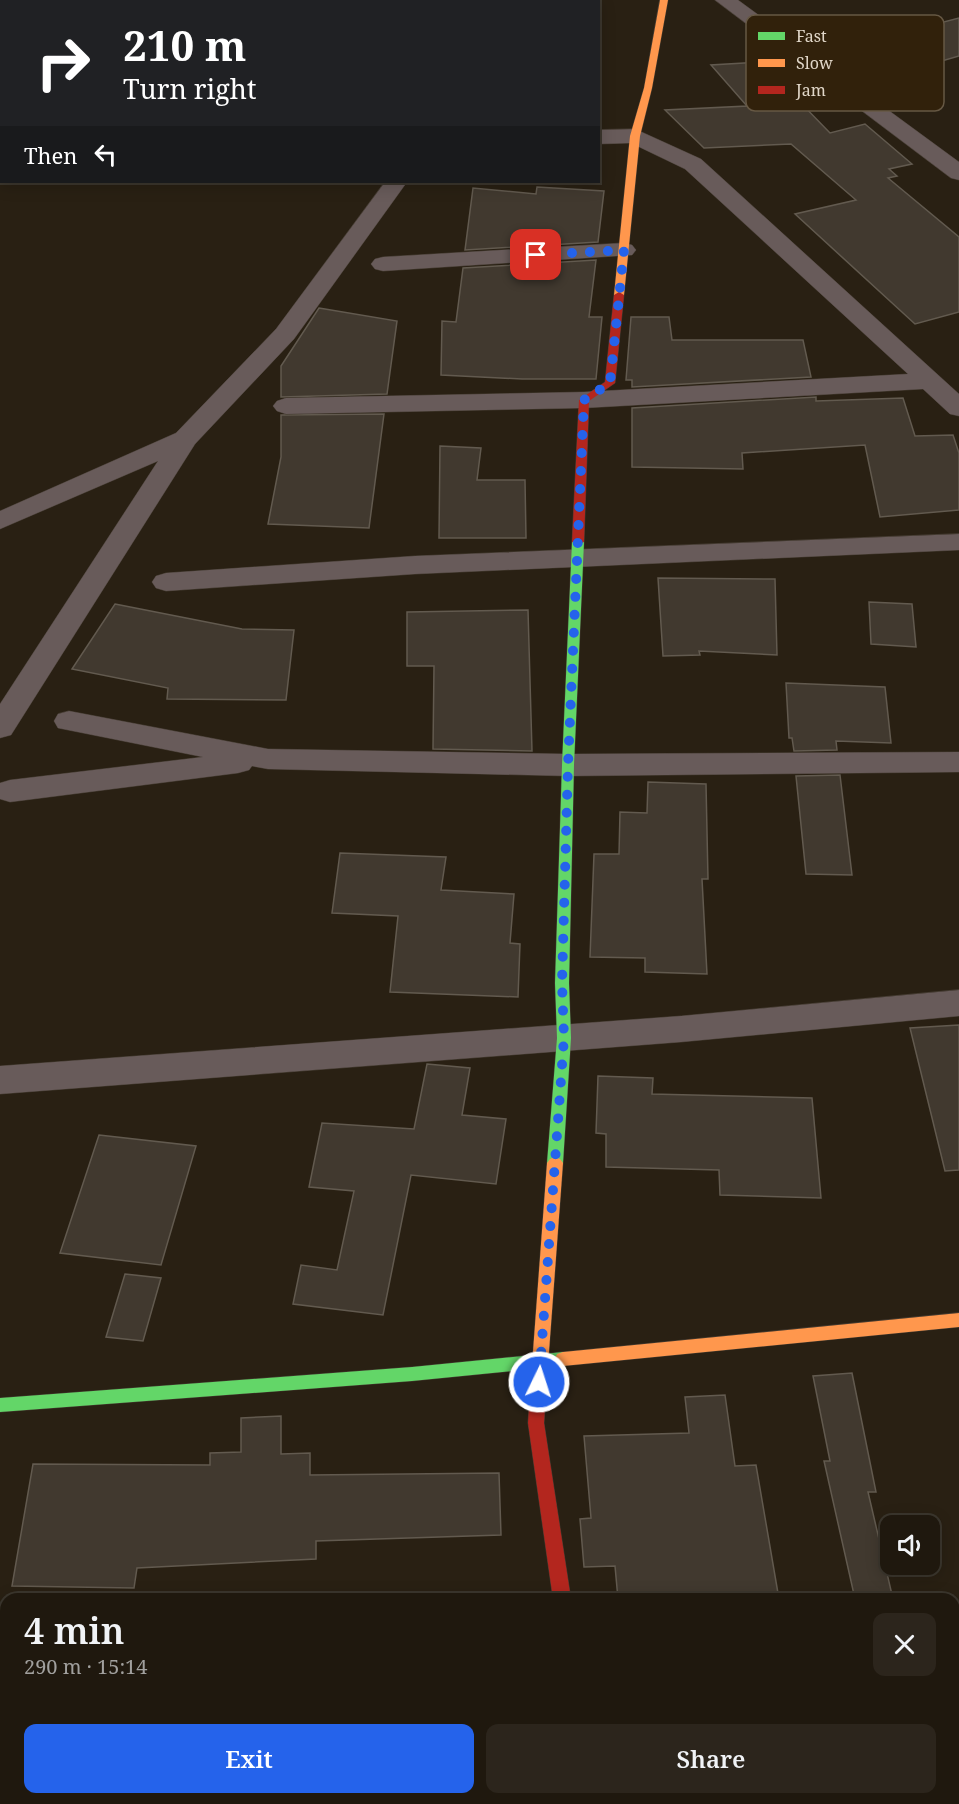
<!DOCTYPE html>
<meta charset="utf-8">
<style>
:root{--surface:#1f180e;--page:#2c251c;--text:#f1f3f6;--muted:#a1a09e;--line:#3c372e;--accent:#2563eb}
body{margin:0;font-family:"Noto Serif",serif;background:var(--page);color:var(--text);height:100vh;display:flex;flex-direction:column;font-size:22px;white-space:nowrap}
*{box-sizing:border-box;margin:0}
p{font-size:20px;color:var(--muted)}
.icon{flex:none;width:33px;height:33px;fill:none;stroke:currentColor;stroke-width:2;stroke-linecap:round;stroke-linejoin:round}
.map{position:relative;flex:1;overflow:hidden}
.drawer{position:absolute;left:0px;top:1593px;width:960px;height:212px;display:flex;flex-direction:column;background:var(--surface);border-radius:18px 18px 0 0;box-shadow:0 3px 15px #0003,0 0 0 2px var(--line)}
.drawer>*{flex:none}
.banner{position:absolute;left:0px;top:0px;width:600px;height:183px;box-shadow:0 3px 15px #0003,0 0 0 2px var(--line);background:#202124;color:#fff;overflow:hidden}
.tools{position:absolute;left:880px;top:1515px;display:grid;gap:12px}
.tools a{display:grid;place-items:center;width:60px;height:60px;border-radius:12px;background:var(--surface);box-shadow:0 3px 15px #0003,0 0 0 2px var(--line);font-size:30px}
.pin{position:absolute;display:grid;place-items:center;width:51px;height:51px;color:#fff;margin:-26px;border-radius:12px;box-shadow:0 3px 9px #0006}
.me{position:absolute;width:66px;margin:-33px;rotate:4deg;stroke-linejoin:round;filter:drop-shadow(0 0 4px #0008)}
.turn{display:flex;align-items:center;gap:21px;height:126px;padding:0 24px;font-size:27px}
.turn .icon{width:78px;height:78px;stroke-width:2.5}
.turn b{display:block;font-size:42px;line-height:51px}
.then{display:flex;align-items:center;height:57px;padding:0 24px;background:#0003;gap:12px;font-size:22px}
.round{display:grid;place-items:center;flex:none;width:63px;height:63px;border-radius:12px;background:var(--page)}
.headline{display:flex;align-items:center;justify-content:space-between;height:102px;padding:0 24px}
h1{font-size:36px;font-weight:600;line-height:45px}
.cta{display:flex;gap:12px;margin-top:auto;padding:12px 24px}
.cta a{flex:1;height:69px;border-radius:12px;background:var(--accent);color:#fff;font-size:24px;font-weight:600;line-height:69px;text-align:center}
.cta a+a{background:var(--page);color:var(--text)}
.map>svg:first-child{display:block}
</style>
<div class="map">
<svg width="959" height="1804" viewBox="0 0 959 1804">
<rect width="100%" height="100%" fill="#292013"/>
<!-- building -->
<g fill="#41392f" stroke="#625a4f" stroke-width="1.5">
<path d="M959,18V56L935,63L894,35Z"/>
<path d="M761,62L830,133L865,124L912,164L889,169L897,176L888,178L959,237V312L915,324L795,214L856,200L791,144L704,148L665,110L747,106L711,65Z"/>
<path d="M537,187L604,191L598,242L465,250L473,188L536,194Z"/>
<path d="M596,260L589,317H602L596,379H522L441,375L442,321L456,322L463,268Z"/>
<path d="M319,308L397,321L387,394L281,397V366Z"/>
<path d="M631,317H669L672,340H803L811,377L632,387V380H626Z"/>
<path d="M816,397V401L903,398L915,436L953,435L959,453V510L880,517L865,445L742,453L743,469L632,467V408Z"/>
<path d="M384,414L369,528L268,524L281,457V415Z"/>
<path d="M440,446L481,448L477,480H525L526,538H439Z"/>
<path d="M658,578L775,579L777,655L699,651L700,655L663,656Z"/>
<path d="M869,602L912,604L916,647L871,644Z"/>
<path d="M115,604L242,629L294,630L286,700L167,699L168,688L72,669Z"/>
<path d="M528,610L532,751L433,749L434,666H407V612Z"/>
<path d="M786,683L885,687L891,743L836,741L837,750L794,751L792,738H789Z"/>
<path d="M840,775L852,875L806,874L796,776Z"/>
<path d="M648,782L706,784L708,879H702L707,974L645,972V958L590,957L594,854H619L620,812L647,813Z"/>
<path d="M340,853L446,857L441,890L514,894L510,943L520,944L518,997L390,992L398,916L332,913Z"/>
<path d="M959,1025V1170L945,1171L910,1028Z"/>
<path d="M427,1064L470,1068L462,1115L506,1119L496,1184L411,1175L383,1315L293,1304L301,1265L337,1270L354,1191L309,1187L322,1123L414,1129Z"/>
<path d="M598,1076L653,1078L652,1094L812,1098L821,1198L720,1195L719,1170L606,1167V1134L596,1133Z"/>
<path d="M99,1135L196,1146L161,1265L60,1253Z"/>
<path d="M125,1274L161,1278L143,1341L106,1337Z"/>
<path d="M852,1373L876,1492H868L893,1599H855L824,1461H830L813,1376Z"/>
<path d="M725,1395L735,1466L756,1465L779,1599H618L615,1566L584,1567L580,1519L591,1518L584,1436L689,1433L685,1397Z"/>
<path d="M281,1416V1454L310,1453V1475L499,1473L501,1535L316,1541V1559L137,1568L134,1588L12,1586L33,1464L210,1465V1453L241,1452V1418Z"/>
</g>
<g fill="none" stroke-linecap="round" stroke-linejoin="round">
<!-- street casing -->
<g stroke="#453c32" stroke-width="1">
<g id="street">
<path d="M484,0H504L505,2H485Z"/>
<path d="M715,0H738L959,162V180L951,178Z"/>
<path d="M635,129L701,159L959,394V416L950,414L923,389L584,408L286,414L277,411L273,406L277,401L286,398L584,392L908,374L685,169L631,143L598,144V130Z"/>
<path d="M385,182H407L294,339L195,444L11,735L0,738V704L158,461L0,529V511L176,433L276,329Z"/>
<path d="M624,243L632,245L636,250L632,255L383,271L375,269L371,264L375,259L383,257Z"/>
<path d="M959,534V550L415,574L166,591L156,588L152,582L156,576L166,573L415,556Z"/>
<path d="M69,711L268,749L568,754L959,752V772L568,776L268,769L252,766L249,770L238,773L10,802L0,799V783L10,780L203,757L58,728L54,721L58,714Z"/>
<path d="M959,990V1016L681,1042L0,1094V1066L681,1016Z"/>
<path d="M959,1663V1705L954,1706V1664Z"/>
<path d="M6,1774V1798H28L26,1804H0V1775Z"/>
<path d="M527,1798H573L572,1804H526Z"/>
<path d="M584,1798H630L632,1804H586Z"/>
</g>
</g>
<!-- fast casing -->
<g stroke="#453c32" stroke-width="1">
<g id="fast">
<path d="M578,539L584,542L574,765L569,983L571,1038L563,1163L560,1167L555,1169L550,1167L547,1163L557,1038L555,983L562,765L572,542Z"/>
<path d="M563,1352L569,1354L571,1359L569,1364L563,1366L412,1381L0,1412V1398L412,1367Z"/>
</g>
</g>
<!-- slow casing -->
<g stroke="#453c32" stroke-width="1">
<g id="slow">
<path d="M660,0H668L652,88L640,136L624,295L619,298L614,295L630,136L644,88Z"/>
<path d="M555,1157L560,1159L563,1163L546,1392L544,1397L538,1399L532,1397L530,1392L547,1163L550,1159Z"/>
<path d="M959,1313V1327L563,1366L557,1364L555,1359L557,1354L563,1352Z"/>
</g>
</g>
<!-- jam casing -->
<g stroke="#453c32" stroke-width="1">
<g id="jam">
<path d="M619,292L624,295L615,383L589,401L584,542L578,545L572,542L579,400L605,382L614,295Z"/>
<path d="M538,1385L544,1387L546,1392L544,1423L571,1599H553L528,1423L530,1392L532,1387Z"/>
</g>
</g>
<!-- street -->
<use href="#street" fill="#685b5a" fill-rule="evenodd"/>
<!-- fast -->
<use href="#fast" fill="#63d668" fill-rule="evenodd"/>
<!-- slow -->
<use href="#slow" fill="#ff974d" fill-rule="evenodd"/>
<!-- jam -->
<use href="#jam" fill="#b3261e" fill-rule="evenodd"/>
</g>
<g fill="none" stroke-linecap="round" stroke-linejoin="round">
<!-- route -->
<path stroke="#2563eb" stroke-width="10" stroke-dasharray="0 18" d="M536,255L624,250L610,383L584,400L568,765L562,983L564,1038L539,1382"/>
</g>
<!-- legend -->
<rect x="746" y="15" width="198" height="96" rx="9" fill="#31210b" stroke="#665844" stroke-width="1.5"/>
<rect x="758" y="32" width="27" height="8" fill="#63d668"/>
<rect x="758" y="59" width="27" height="8" fill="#ff974d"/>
<rect x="758" y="86" width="27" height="8" fill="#b3261e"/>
<g font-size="16" fill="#e1d7c9">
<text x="796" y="42">Fast</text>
<text x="796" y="69">Slow</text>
<text x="796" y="96">Jam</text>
</g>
</svg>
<div class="tools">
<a><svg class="icon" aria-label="sound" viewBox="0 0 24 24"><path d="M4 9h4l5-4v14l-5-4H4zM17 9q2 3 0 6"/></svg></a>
</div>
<div class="pin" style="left:536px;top:255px;background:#d93025"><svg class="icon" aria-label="arrive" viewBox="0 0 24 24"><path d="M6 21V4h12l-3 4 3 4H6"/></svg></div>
<svg class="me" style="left:539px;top:1382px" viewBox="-20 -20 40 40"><circle r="17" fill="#2563eb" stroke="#fff" stroke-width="3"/><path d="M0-11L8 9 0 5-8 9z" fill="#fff"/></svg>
<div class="banner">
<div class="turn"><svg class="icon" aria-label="right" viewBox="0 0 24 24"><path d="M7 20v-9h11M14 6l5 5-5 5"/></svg><div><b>210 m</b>Turn right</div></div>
<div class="then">Then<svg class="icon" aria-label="left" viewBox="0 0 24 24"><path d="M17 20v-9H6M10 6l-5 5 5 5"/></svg></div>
</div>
<section class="drawer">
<div class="headline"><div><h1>4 min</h1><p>290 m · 15:14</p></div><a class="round"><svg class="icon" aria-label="close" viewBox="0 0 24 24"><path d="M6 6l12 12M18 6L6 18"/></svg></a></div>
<div class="cta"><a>Exit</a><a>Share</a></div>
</section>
</div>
